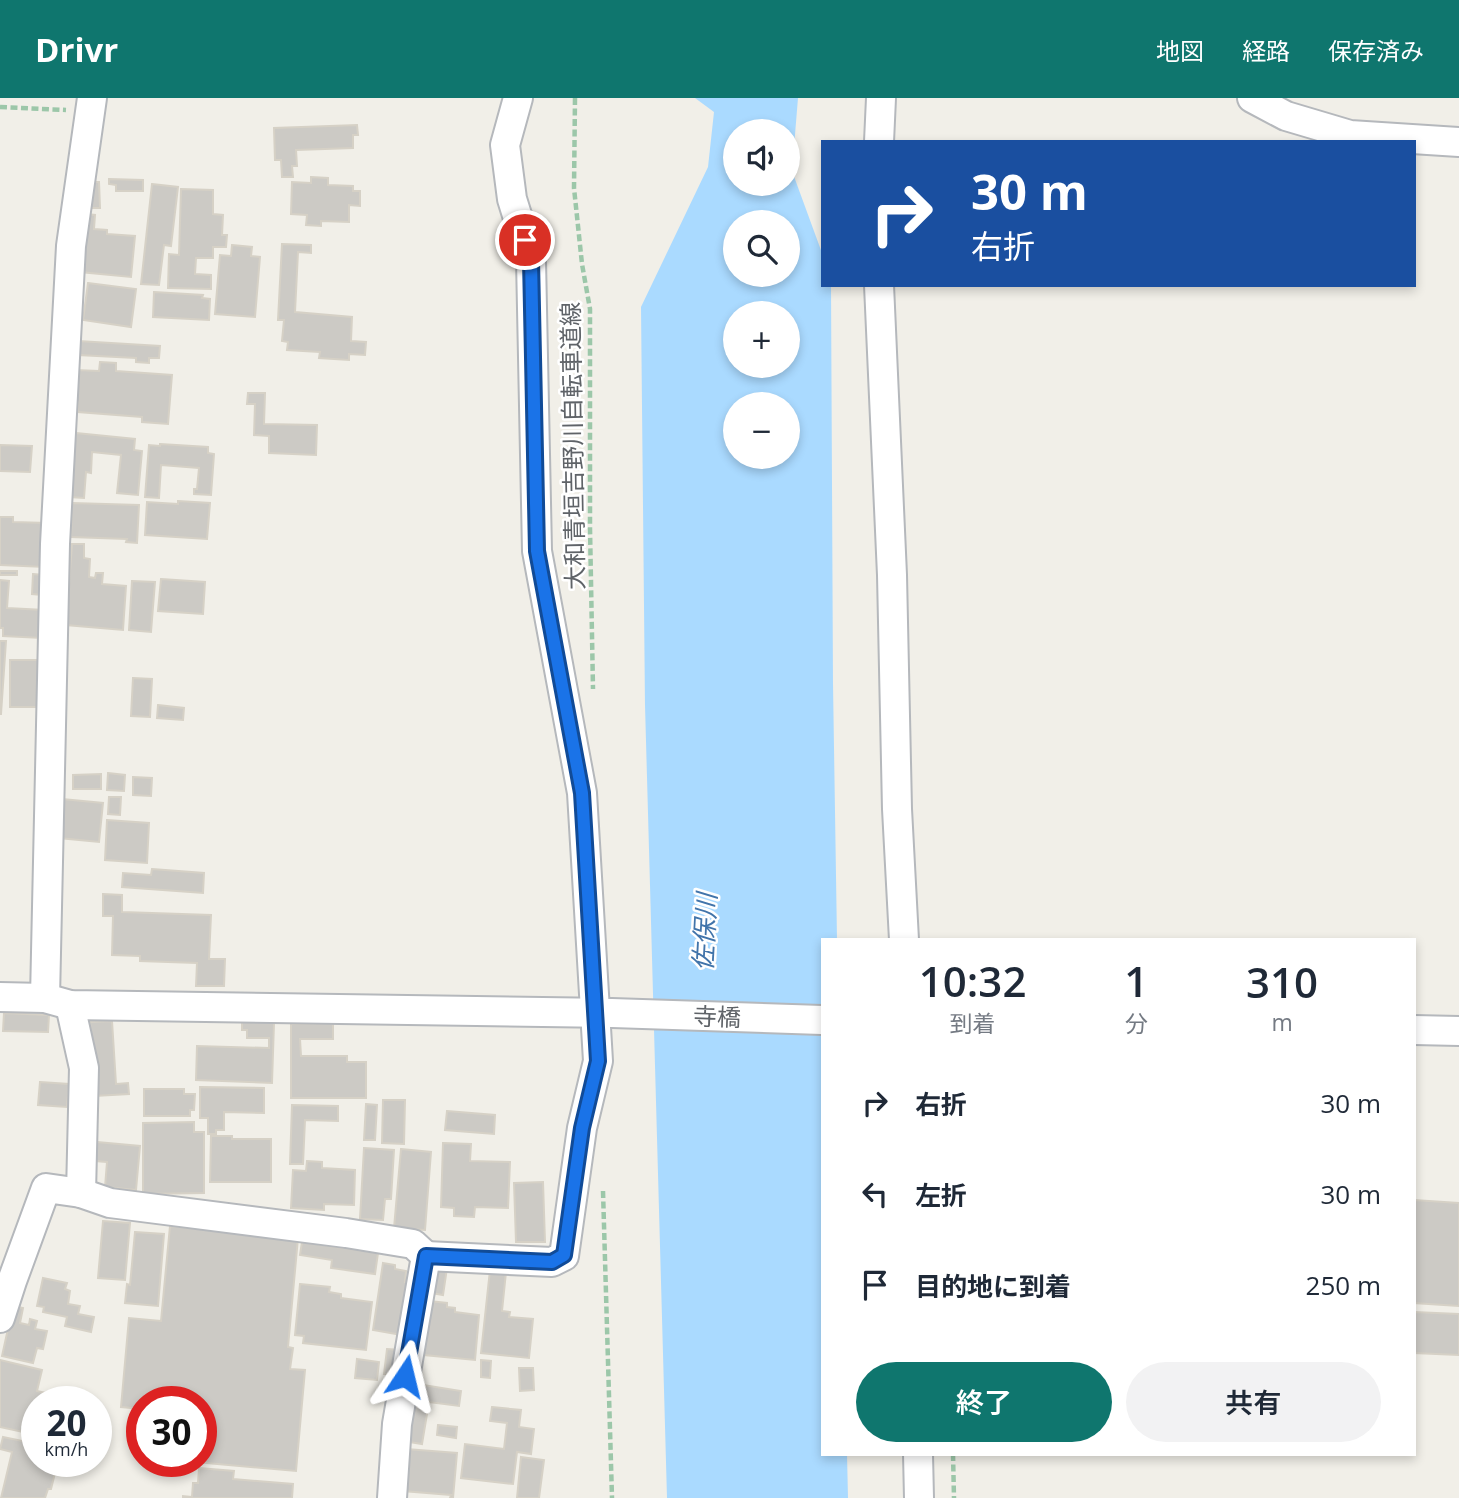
<!DOCTYPE html>
<html lang="ja">
<meta charset="utf-8">
<style>
:root{--surface:#fff;--page:#f2f2f3;--text:#1f2937;--muted:#747a83;--accent:#0f766e}
body{margin:0;font-family:"Open Sans","Noto Sans JP",sans-serif;background:var(--page);color:var(--text);height:100vh;display:flex;flex-direction:column;font-size:26px;white-space:nowrap}
*{box-sizing:border-box;margin:0}
p{font-size:23px;color:var(--muted)}
.icon{flex:none;width:38px;height:38px;fill:none;stroke:currentColor;stroke-width:2;stroke-linecap:round;stroke-linejoin:round}
.map{position:relative;flex:1;overflow:hidden}
.sheet{position:absolute;left:821px;top:840px;width:595px;height:518px;display:flex;flex-direction:column;background:var(--surface);border-radius:0px;box-shadow:0 4px 10px #0003}
.sheet>*{flex:none}
.banner{position:absolute;left:821px;top:42px;width:595px;height:147px;border-radius:0px;box-shadow:0 4px 10px #0003;background:#1a4fa0;color:#fff;overflow:hidden}
.tools{position:absolute;left:723px;top:21px;display:grid;gap:14px}
.tools a{display:grid;place-items:center;width:77px;height:77px;border-radius:50%;background:var(--surface);box-shadow:0 4px 10px #0003;font-size:35px}
.speed{position:absolute;left:21px;top:1288px;display:flex;gap:14px;font-size:35px;font-weight:700;text-align:center}
.speed>*{display:grid;place-content:center;width:91px;height:91px;border-radius:50%;background:var(--surface);box-shadow:0 4px 10px #0003;line-height:1}
.speed small{font-size:18px;font-weight:400}
.speed .limit{border:10px solid #d22;background:#fff;color:#111}
.pin{position:absolute;display:grid;place-items:center;width:60px;height:60px;color:#fff;margin:-30px;border:4px solid #fff;border-radius:50%;box-shadow:0 2px 7px #0007}
.me{position:absolute;width:77px;margin:-38px;rotate:10deg;stroke-linejoin:round;filter:drop-shadow(0 0 5px #0008)}
.turn{display:flex;align-items:center;gap:24px;height:147px;padding:0 35px;font-size:32px}
.turn .icon{width:91px;height:91px;stroke-width:2.5}
.turn b{display:block;font-size:49px;line-height:60px}
.eta{display:flex;justify-content:space-evenly;align-items:center;height:119px;text-align:center}
.eta b{font-size:42px;font-weight:600;line-height:49px}
.action{display:flex;gap:14px;margin-top:auto;padding:14px 35px}
.action a{flex:1;height:80px;border-radius:42px;background:var(--accent);color:#fff;font-size:28px;font-weight:600;line-height:80px;text-align:center}
.action a+a{background:var(--page);color:var(--text)}
ul{padding:0;list-style:none}
li{display:flex;align-items:center;gap:21px;height:91px;padding:0 35px}
li div{flex:1}
li b{display:block;font-size:26px}
li em{font-style:normal}
header{display:flex;align-items:center;gap:42px;box-sizing:border-box;height:98px;padding:0 35px;background:var(--accent);color:#fff}
header strong{font-size:33px}
nav{display:flex;gap:38px;margin-inline-start:auto;font-size:24px}
.map>svg:first-child{display:block}
</style>
<header>
<strong>Drivr</strong>
<nav><a>地図</a><a>経路</a><a>保存済み</a></nav>
</header>
<div class="map">
<svg width="1459" height="1400" viewBox="0 0 1459 1400">
<rect width="100%" height="100%" fill="#f1efe8"/>
<!-- water -->
<path fill="#aadaff" fill-rule="evenodd" d="M695,0H798L792,73L822,155V187H831L833,586L837,842H822V1356H847L848,1400H667L645,607L641,209L708,69L714,14ZM735,33H788V86H735ZM735,124H788V177H735ZM735,215H788V268H735ZM735,306H788V359H735Z"/>
<!-- building -->
<g fill="#cccac5" stroke="#d6d1c6" stroke-width="2">
<path d="M357,27L358,37H353V50L296,52L297,68H292L293,79H282L281,62H275L274,30Z"/>
<path d="M311,79L328,80V87L353,88V93H360V108L349,107V124L321,123V128L306,127L307,117L291,116L292,84L311,85Z"/>
<path d="M109,81L143,82V93H116V87L109,86Z"/>
<path d="M87,84H99L100,110H87Z"/>
<path d="M152,86L178,89L171,148L164,147L159,187L141,186Z"/>
<path d="M181,91L213,92V116L223,117L222,137H227L226,149H213V160H196L195,176L211,177V191L168,190L169,156L179,157Z"/>
<path d="M86,116L95,117L94,131L107,132V136L135,138L131,179L80,174Z"/>
<path d="M282,146L311,147V155L298,154L295,214L352,219L351,243L366,244L365,257L349,256V262L319,260L320,254L287,252L288,244L282,243L284,222H278Z"/>
<path d="M232,147L252,149L251,158L260,159L255,219L215,216L220,157L231,158Z"/>
<path d="M88,185L136,191L131,229L83,222Z"/>
<path d="M154,194L203,197L202,200L210,201L209,222L153,219Z"/>
<path d="M78,243L160,248L159,260H149V265L136,264V260L78,257Z"/>
<path d="M100,264L116,265V273L172,277L168,326L142,324V319L78,314V304L74,303L76,272L99,273Z"/>
<path d="M248,295H265L264,326L317,327L316,357L269,355V338L254,337L255,306H247Z"/>
<path d="M76,335L135,341L134,352L142,353L138,397L117,395L121,357L92,354L91,375L86,374L84,400L69,399Z"/>
<path d="M160,346L208,349V355L214,356L211,397L194,396V391H197L199,370L161,367L159,400L145,399L149,347L160,348Z"/>
<path d="M0,347L32,348L30,374L0,373Z"/>
<path d="M178,403L210,405L207,441L145,437L147,404L178,406Z"/>
<path d="M72,405L139,407L137,445L126,444L127,441L71,439Z"/>
<path d="M0,419H13V424L47,425L45,469L0,467Z"/>
<path d="M72,446H84V460L90,461L89,479L95,480L96,475H103L102,486L126,488L123,532L66,527Z"/>
<rect x="0" y="473" width="17" height="4"/>
<path d="M33,476L43,477L42,497L32,496Z"/>
<path d="M161,481L205,484L203,516L158,513Z"/>
<path d="M0,482L9,483L7,510L44,512L42,540L3,538V530H0Z"/>
<path d="M132,483L155,484L151,534L129,532Z"/>
<path d="M0,543H6L1,616H0Z"/>
<rect x="10" y="562" width="29" height="47"/>
<path d="M133,580L152,581L150,619L131,618Z"/>
<path d="M158,607L184,610L183,622L157,620Z"/>
<path d="M108,675L125,677L124,693L107,692Z"/>
<path d="M101,676V691H73V677Z"/>
<path d="M133,679L152,680L151,698L133,697Z"/>
<path d="M109,699H121L120,717L108,716Z"/>
<path d="M62,701L103,705L99,744L59,740Z"/>
<path d="M107,722L149,725L147,765L105,762Z"/>
<path d="M152,771L204,775L203,795L122,789L123,775L151,777Z"/>
<path d="M103,796L122,797V814L211,817L209,861H225L224,888H196L197,865L140,863V858L112,857L113,818H103Z"/>
<path d="M4,915L49,917L48,934L3,933Z"/>
<path d="M112,923L116,986L128,985L129,996L95,998L90,924Z"/>
<path d="M242,924L274,925L272,985L196,982L197,948L269,950V940H247V932H242Z"/>
<path d="M291,926H333V941H300L301,958H347V964H366V1000H291Z"/>
<path d="M40,984L69,986L67,1009L38,1007Z"/>
<path d="M200,989L264,990V1015L224,1014V1032H216V1036H208V1020H200Z"/>
<path d="M144,991H184V996H195L194,1012H190V1018H144Z"/>
<path d="M383,1002H405L404,1046L382,1045Z"/>
<path d="M366,1006L377,1007L375,1042H364Z"/>
<path d="M292,1007L338,1008V1023L305,1022L303,1066H290Z"/>
<path d="M447,1013L495,1017L494,1036L445,1032Z"/>
<path d="M194,1024V1034H204V1095L143,1096V1025Z"/>
<path d="M211,1038H232V1041H271V1084H210Z"/>
<path d="M97,1044L140,1048L136,1092L105,1089L107,1064L95,1063Z"/>
<path d="M443,1045L471,1046L470,1063L510,1064L508,1110L475,1109L474,1119L454,1118V1110L441,1109Z"/>
<path d="M364,1050L394,1052L391,1101H385L383,1122L360,1121Z"/>
<path d="M401,1051L431,1054L425,1132L394,1130Z"/>
<path d="M307,1063L322,1064V1070L355,1072L354,1107L324,1106V1112L291,1110L293,1072L306,1073Z"/>
<path d="M543,1084L545,1144H516L514,1085Z"/>
<path d="M1414,1102L1459,1105V1208L1414,1205Z"/>
<path d="M103,1123L130,1125L125,1182L98,1180Z"/>
<path d="M170,1128L298,1140L288,1249L293,1250L290,1271L305,1272L296,1373L184,1363H201V1304H142V1311L121,1309L129,1220L161,1223Z"/>
<path d="M135,1134L164,1136L158,1208L125,1205L127,1186L130,1187Z"/>
<path d="M302,1144L378,1155L375,1176L331,1170L332,1162L300,1157Z"/>
<path d="M383,1165L395,1167V1171L406,1173L405,1184H410L402,1237L373,1232Z"/>
<path d="M435,1168L447,1170L443,1197L431,1195Z"/>
<path d="M490,1172L506,1174L502,1213L510,1214L509,1219L533,1221L529,1260L481,1255Z"/>
<path d="M43,1180L67,1185L65,1191L70,1193L68,1206L80,1208L78,1216L94,1219L91,1234L65,1228L67,1219L43,1214L44,1209L37,1208Z"/>
<path d="M300,1186L330,1189L329,1194L341,1196V1200L372,1204L366,1252L303,1245L304,1238L295,1237Z"/>
<path d="M429,1203L447,1205V1209L455,1210V1214L479,1217L475,1262L424,1257Z"/>
<path d="M13,1208L23,1210L20,1225L29,1227L30,1221L37,1223L35,1231L47,1233L43,1251L37,1250L33,1265L2,1258Z"/>
<path d="M1414,1214L1459,1216V1257L1414,1255Z"/>
<path d="M387,1251L400,1252L396,1287L387,1286L388,1276H384Z"/>
<path d="M357,1261L379,1264L377,1282L355,1280Z"/>
<path d="M0,1262L42,1272L37,1293L51,1296L49,1304H37V1337L0,1329Z"/>
<path d="M481,1262L491,1263L490,1280L481,1279Z"/>
<path d="M519,1270H533L534,1292L520,1293Z"/>
<path d="M417,1286L461,1293L459,1308L429,1304L422,1346L409,1344Z"/>
<path d="M492,1309L521,1312L519,1329L534,1331L531,1356L517,1354L513,1386L461,1380L465,1346L504,1351L507,1325L490,1323Z"/>
<path d="M438,1327L457,1329L456,1340L437,1337Z"/>
<path d="M3,1339L37,1346V1363H58L51,1391H48L45,1400H1L12,1354L0,1351Z"/>
<path d="M406,1351L457,1355L453,1400H450L451,1397L403,1393Z"/>
<path d="M521,1359L544,1362L539,1400H517Z"/>
<path d="M199,1370L234,1373L233,1381L293,1386L292,1400H183V1398L192,1399L193,1385H198Z"/>
</g>
<g fill="none" stroke-linecap="round" stroke-linejoin="round">
<!-- street casing -->
<g stroke="#b5b8bc" stroke-width="32">
<g id="street">
<path d="M1252,0L1286,18L1350,37L1459,44"/>
<path d="M879,44L881,0"/>
<path d="M879,187L892,477L897,711L904,842"/>
<path d="M0,899L45,900L70,907L612,915L822,922"/>
<path d="M45,900L55,446L71,148L92,0"/>
<path d="M70,907L84,970L81,1095"/>
<path d="M1414,932L1459,933"/>
<path d="M426,1158L552,1164L564,1158L582,1030L598,963L582,695L537,453L531,162L512,101L505,47L518,0"/>
<path d="M0,1220L12,1183L46,1090L81,1095L110,1105L346,1135L413,1146L426,1158L397,1326L392,1400"/>
<path d="M918,1356L919,1400"/>
</g>
</g>
<!-- path -->
<g stroke="#9cc7a9" stroke-width="4.5" stroke-dasharray="7 3.5" stroke-linecap="butt">
<path d="M575,0L574,90L582,166L590,211V430L593,591"/>
<path d="M0,9L66,12"/>
<path d="M603,1093L612,1400"/>
<path d="M953,1356L954,1400"/>
</g>
<!-- street -->
<use href="#street" stroke="#fff" stroke-width="28"/>
</g>
<g fill="none" stroke-linecap="round" stroke-linejoin="round">
<!-- route casing -->
<g stroke="#114b97" stroke-width="18">
<path id="route" d="M405,1278L426,1158L552,1164L564,1157L582,1030L598,963L582,695L537,453L531,162L525,142"/>
</g>
<!-- route -->
<use href="#route" stroke="#1a73e8" stroke-width="12"/>
</g>
<g text-anchor="middle" dominant-baseline="central" stroke-width="5" stroke-linejoin="round" paint-order="stroke">
<!-- street labels -->
<g font-size="24" fill="#5f6368" stroke="#fff">
<text transform="translate(572 348) rotate(-91)">大和青垣吉野川自転車道線</text>
<text transform="translate(717 918) rotate(2)">寺橋</text>
</g>
<!-- water labels -->
<g font-size="26" font-style="italic" fill="#4174aa" stroke="#fff">
<text transform="translate(704 834) rotate(-87)">佐保川</text>
</g>
</g>
</svg>
<div class="tools">
<a><svg class="icon" aria-label="sound" viewBox="0 0 24 24"><path d="M4 9h4l5-4v14l-5-4H4zM17 9q2 3 0 6"/></svg></a>
<a><svg class="icon" aria-label="search" viewBox="0 0 24 24"><circle cx="10" cy="10" r="6"/><path d="M15 15l6 6"/></svg></a>
<a>+</a>
<a>−</a>
</div>
<div class="speed"><div>20<small>km/h</small></div><div class="limit">30</div></div>
<div class="pin" style="left:525px;top:142px;background:#d93025"><svg class="icon" aria-label="arrive" viewBox="0 0 24 24"><path d="M6 21V4h12l-3 4 3 4H6"/></svg></div>
<svg class="me" style="left:405px;top:1278px" viewBox="-20 -20 40 40"><path d="M0-17L14 15 0 8-14 15z" fill="#1a73e8" stroke="#fff" stroke-width="4"/></svg>
<div class="banner">
<div class="turn"><svg class="icon" aria-label="right" viewBox="0 0 24 24"><path d="M7 20v-9h11M14 6l5 5-5 5"/></svg><div><b>30 m</b>右折</div></div>
</div>
<section class="sheet">
<div class="eta">
<div><b>10:32</b><p>到着</p></div>
<div><b>1</b><p>分</p></div>
<div><b>310</b><p>m</p></div>
</div>
<ul>
<li><svg class="icon" aria-label="right" viewBox="0 0 24 24"><path d="M7 20v-9h11M14 6l5 5-5 5"/></svg><div><b>右折</b></div><em>30 m</em></li>
<li><svg class="icon" aria-label="left" viewBox="0 0 24 24"><path d="M17 20v-9H6M10 6l-5 5 5 5"/></svg><div><b>左折</b></div><em>30 m</em></li>
<li><svg class="icon" aria-label="arrive" viewBox="0 0 24 24"><path d="M6 21V4h12l-3 4 3 4H6"/></svg><div><b>目的地に到着</b></div><em>250 m</em></li>
</ul>
<div class="action"><a>終了</a><a>共有</a></div>
</section>
</div>
